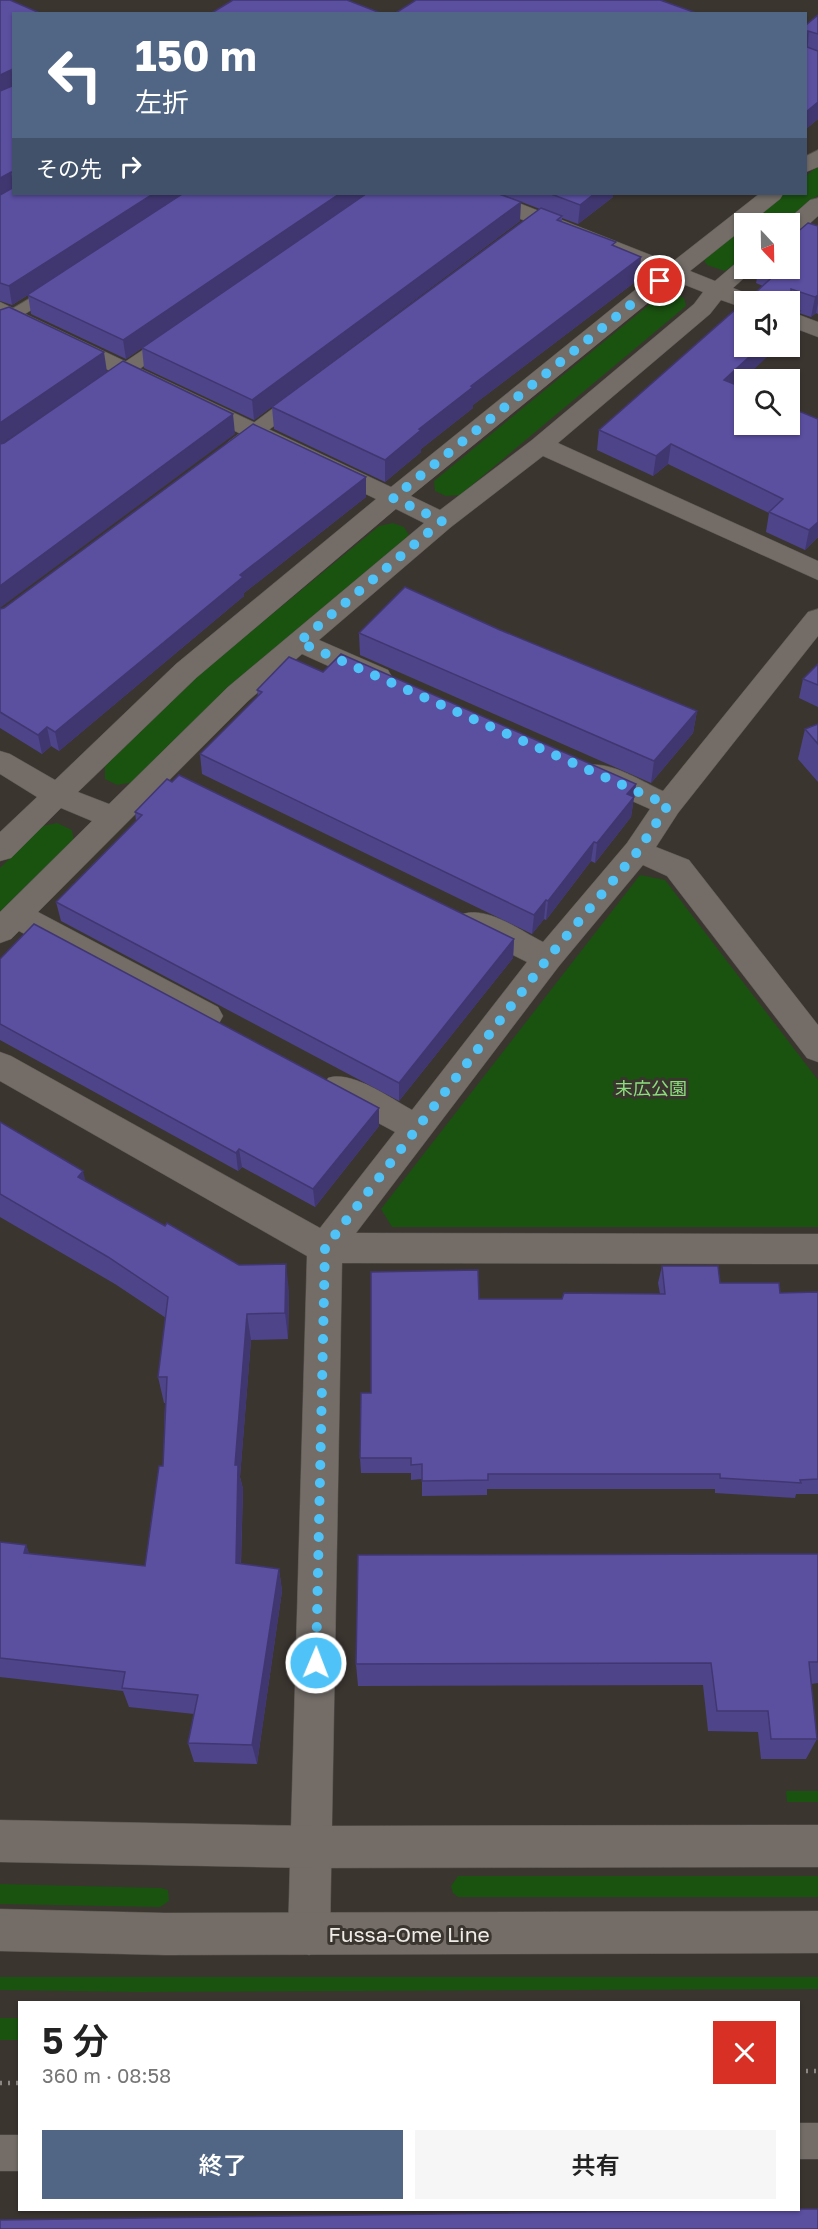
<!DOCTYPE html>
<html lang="ja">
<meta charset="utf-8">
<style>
:root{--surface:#fff;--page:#f6f6f6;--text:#222;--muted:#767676;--accent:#506684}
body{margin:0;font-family:"Golos Text","Noto Sans JP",sans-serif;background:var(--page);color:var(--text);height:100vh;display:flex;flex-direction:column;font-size:22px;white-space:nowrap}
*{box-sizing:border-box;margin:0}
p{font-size:20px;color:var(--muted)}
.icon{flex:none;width:33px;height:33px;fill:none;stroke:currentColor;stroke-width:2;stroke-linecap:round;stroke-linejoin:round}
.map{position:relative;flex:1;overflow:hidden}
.panel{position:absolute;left:18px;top:2001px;width:782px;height:210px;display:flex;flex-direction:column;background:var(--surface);border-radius:0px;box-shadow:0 2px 4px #0004}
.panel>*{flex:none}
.hud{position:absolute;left:12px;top:12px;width:795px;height:183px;border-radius:0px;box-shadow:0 2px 4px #0004;background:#506684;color:#fff;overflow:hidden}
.needle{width:39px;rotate:158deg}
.fabs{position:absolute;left:734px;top:213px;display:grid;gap:12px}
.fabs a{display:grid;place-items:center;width:66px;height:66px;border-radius:0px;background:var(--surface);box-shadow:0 2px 4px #0004;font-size:30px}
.pin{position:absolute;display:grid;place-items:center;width:51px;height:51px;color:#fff;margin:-26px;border:3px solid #fff;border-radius:50%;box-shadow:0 2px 6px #0007}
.me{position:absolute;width:66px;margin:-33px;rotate:1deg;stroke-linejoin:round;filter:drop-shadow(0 0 4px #0008)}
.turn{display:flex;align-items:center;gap:21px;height:126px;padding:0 24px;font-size:27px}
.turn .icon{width:78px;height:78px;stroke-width:2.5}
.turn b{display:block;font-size:42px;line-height:51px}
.then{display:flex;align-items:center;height:57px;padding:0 24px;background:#0003;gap:12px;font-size:22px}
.round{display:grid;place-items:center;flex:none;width:63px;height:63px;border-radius:0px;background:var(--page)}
.headline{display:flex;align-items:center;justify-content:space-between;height:102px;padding:0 24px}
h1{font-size:36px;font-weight:600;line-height:45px}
.button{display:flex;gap:12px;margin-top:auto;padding:12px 24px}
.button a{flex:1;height:69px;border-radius:0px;background:var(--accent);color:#fff;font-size:24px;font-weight:600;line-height:69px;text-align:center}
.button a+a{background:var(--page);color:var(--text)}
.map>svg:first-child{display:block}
</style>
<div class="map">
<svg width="818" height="2229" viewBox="0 0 818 2229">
<rect width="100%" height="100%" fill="#3b3530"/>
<!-- green -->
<g fill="#1a5210">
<path d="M818,166V195L784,223L748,224L784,194H806V176Z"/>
<path d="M744,227V257L725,271L707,265L704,260Z"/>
<path d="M676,294L684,298L686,306L460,495L446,496L435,491L434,481L661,295Z"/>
<path d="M393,523L404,527L409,535L134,782L117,785L105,779V766L201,673L379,526Z"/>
<path d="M57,823L72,830L74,841L0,915V868L43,826Z"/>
<path d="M640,875L665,880L818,1080V1227H392L381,1209Z"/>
<path d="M786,1791H818V1802H787Z"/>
<path d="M458,1876H818V1897H458L453,1893L451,1886Z"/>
<path d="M0,1884L161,1888L168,1890L169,1901L160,1907L0,1904Z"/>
<path d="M0,1977H818V1989L139,1992L0,1990Z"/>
<rect x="0" y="2018" width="19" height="22"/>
</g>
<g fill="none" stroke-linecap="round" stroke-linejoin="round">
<!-- lane casing -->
<g stroke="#57534e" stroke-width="1">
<g id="lane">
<path d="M57,282L63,283L66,287L63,291L0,329V316Z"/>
<path d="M171,334L177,335L180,339L177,343L112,388H98L96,384L98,380L165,335Z"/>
<path d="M299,392L306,394L308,398L306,402L242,450H228L225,446L228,442L292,394Z"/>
<rect x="798" y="2123" width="20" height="36"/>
<rect x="0" y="2135" width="20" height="36"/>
</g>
</g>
<!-- street casing -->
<g stroke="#57534e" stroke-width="1">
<g id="street">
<path d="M818,150V167L806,172V156Z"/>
<path d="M467,194H496L671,263L759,194H783L780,199L749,224H744V228L690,271L715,281L736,263L744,261V268H755L733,288L756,297L759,302H744V308L721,300L710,314L558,443L818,561V580L543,456L451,527L319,640L388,670L392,677L388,684L378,687L368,684L302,654L248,701L38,912L218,1007L223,1016L218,1025L207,1029L196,1025L19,931L11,939L0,943V912L92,821L61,808L11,858L0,861V832L37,797L0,774V751L10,754L55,780L176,664L376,499L0,318V302L391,487L656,273L470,199ZM675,281L703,292L694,304L532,440L440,510L411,496ZM396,509L424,523L228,687L109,804L78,792L196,678Z"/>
<path d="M818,198V216L797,235L789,237V224H783L810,200Z"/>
<path d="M789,311L818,322V337L789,326Z"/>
<path d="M818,609V636L678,813L656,847L689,860L818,1025V1062L807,1058L667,876L643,865L559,966L356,1233L818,1234V1264L342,1263L330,1934L324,1949L309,1955L294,1949L288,1934L307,1256L0,1081V1052L11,1056L320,1228L395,1132L328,1096L324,1087L328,1078C352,1070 390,1098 412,1110L527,962L463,930L459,922L463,914C488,906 521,931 543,942L627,843L650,809L585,780L581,773L585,766C608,759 641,781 663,791L808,612Z"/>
</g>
</g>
<!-- secondary casing -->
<g stroke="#57534e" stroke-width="1">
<g id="secondary">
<path d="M0,1820L312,1826L818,1825V1867L312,1868L0,1862Z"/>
<path d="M0,1909L165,1913L818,1911V1953L165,1955L0,1951Z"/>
</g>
</g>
<!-- path -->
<g stroke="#8c8783" stroke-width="4.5" stroke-dasharray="2 6" stroke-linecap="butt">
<path d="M798,2071H818"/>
<path d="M0,2083H20"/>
</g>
<!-- lane -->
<use href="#lane" fill="#736c67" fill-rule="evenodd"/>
<!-- street -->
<use href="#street" fill="#736c67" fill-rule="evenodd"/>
<!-- secondary -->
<use href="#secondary" fill="#736c67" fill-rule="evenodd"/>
</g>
<!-- wall -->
<g fill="#4e448a">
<path d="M0,0L14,14V194L520,221L254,420L144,368L142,348L149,343L126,359L31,314L28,295L12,305L0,301Z"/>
<path d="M818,15V119L806,129V25Z"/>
<path d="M501,194H613V197L578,224L562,218V222L615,247L639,279L473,405V408L421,449V452L385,482L274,429L272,407L540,209Z"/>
<path d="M818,226V314L816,313L811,317L799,313L796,331L763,286L756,283L759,268H789Z"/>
<path d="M737,385L818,419V537L805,550L766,532L769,513L668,464L653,476L597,450L599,430Z"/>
<path d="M366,477V497L244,593V596L59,751L51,746L42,754L0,728V609Z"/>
<path d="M500,630L697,711L693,733L651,783L360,655L359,633Z"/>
<path d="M818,664V707L799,698L803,679Z"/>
<path d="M323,672L636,784L631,817L595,863L591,861L546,920L544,919L532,934L202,774L200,754L258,697L257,690Z"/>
<path d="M818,724V782L798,759L805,729Z"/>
<path d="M135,812L514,939L513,958L399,1101L61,921L56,902L136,821Z"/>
<path d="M0,959L379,1126L315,1207L242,1167L238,1171L0,1040Z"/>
<path d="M0,1122L85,1181L165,1226L289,1291L288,1339L251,1340L240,1477L243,1489L241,1564L279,1569L282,1591L257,1764L194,1762L188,1743L194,1714L129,1707L123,1691L0,1677V1542L26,1545L29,1554L145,1566L163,1466L165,1403H164L158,1377L166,1318L115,1284L0,1217Z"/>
<path d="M662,1266L720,1283L780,1293L818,1292V1494H796L795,1498L715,1493V1489H487V1495L422,1496V1479L411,1480V1473H361L360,1458L371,1393L479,1299H562L660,1294L658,1283Z"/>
<path d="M818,1554V1683L811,1684L817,1739L806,1759H761L758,1732L708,1731L703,1685L358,1686L356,1664Z"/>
</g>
<!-- shaded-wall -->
<g fill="#403770">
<path d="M11,70L14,89L0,96V75Z"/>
<path d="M818,102V119L806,129V112Z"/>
<path d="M11,172L14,189L0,199V178Z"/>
<path d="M153,194H186L12,305L9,286Z"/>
<path d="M339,194H368L126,359L123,340Z"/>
<path d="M594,194H613V197L578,224L580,205Z"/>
<path d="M521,202L520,221L254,420L252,400Z"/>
<path d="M641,257L639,279L473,405V408L421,449V452L385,482V460L419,429L471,386Z"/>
<path d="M818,295V303L816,313L811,317L815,297Z"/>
<path d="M800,311L796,331L789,338V321Z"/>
<path d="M761,346H779L721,400L724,380Z"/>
<path d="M104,352L107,372L0,445V423Z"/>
<path d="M233,414L235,434L0,608V586Z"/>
<path d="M671,444L668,464L653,476L656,456Z"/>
<path d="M366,477V497L244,593V596L59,751L55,732L240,575Z"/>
<path d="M818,522V537L805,550L809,530Z"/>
<path d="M697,711L693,733L651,783L654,761Z"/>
<path d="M47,727L51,746L42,754L38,735Z"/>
<path d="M636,784L631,817L595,863L597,843L627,794Z"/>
<path d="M594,842L591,861L546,920L548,901Z"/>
<path d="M546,900L544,919L532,934L534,915Z"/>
<path d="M514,939L513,958L399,1101V1083Z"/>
<path d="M379,1108V1126L315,1207L313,1189Z"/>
<path d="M239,1149L242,1167L238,1171L236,1153Z"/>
<path d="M83,1171L90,1199L78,1177Z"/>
<path d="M286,1264L289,1291L288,1339L285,1313Z"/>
<path d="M247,1314L251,1340L240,1477L243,1489L240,1585L236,1563L235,1465Z"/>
<path d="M26,1545L35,1568L24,1553Z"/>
<path d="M279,1569L282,1591L257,1764L252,1745Z"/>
</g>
<!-- building -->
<g fill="#5b4fa0" stroke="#403770" stroke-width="1.5">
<path d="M0,0H10L42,14H14V173L11,172L0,178V91L12,86L11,70L0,75Z"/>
<path d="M233,0H347L383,14H210Z"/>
<path d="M416,0H660L699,14H394Z"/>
<path d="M818,15V34L808,31L807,47L818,51V102L806,112V25Z"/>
<path d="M14,187V194H153L9,286L0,283V195Z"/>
<path d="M182,194H339L123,340L27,295Z"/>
<path d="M366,194H499L521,202L252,400L142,348Z"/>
<path d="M551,194H594L580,205Z"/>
<path d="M541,208L562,216L557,220L616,242L612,245L641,257L471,386L473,387L419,429L421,430L385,460L272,407Z"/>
<path d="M808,223L818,226V295L815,297L791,289V307L800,311L789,321V302H745L779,271L773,268H789V239Z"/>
<path d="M744,302V346H761L724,380L744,388V424H789V407L818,419V522L809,530L769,512L783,499L671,444L656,456L599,430Z"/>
<path d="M9,307L104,352L0,423V310Z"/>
<path d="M123,361L233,414L0,586V444L4,443Z"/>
<path d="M253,424L366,477L240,575L243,577L55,732L47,727L38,735L0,712V609L4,608Z"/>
<path d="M405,587L500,630L697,711L654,761L359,633Z"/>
<path d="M341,654L636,784L627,794L634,797L597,843L594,842L548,901L546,900L534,915L200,754L262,692L257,690L289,657L323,672Z"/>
<path d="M818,664V685L803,679Z"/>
<path d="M818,724V744L805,729Z"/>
<path d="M179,775L514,939L399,1083L56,902L142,815L135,812L167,779L172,782Z"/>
<path d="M34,924L379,1108L313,1189L239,1149L236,1153L0,1024V959Z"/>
<path d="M0,1122L83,1171L78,1177L165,1226L167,1223L239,1265L286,1264L285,1313L247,1314L235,1465H238L236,1563L279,1569L252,1745L188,1743L198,1695L122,1688L125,1672L0,1658V1542L26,1545L24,1553L145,1566L159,1466H163L167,1377H158L168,1297L108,1257L0,1194Z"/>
<path d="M662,1266H718L720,1283H779L780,1293L818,1292V1479L800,1480L801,1483L720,1478V1474H488V1480L422,1481V1464L411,1465V1458H360L361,1393H371V1272L478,1270L479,1299H562L564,1293L665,1294Z"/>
<path d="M818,1554V1662H809L817,1739H771L768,1711H717L711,1663L356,1664L358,1555Z"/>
<path d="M798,2209H818V2229H0V2220Z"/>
</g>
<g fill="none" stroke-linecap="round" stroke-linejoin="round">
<!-- route -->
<path stroke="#4fc3f7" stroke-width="10" stroke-dasharray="0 18" d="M316,1663L325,1248L548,958L638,851L668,805L299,642L442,521L393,498L660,281"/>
</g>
<g text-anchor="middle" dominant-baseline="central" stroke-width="6" stroke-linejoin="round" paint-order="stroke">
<!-- park labels -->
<g font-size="18" fill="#8adf7c" stroke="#3b3530">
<text x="651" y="1088">末広公園</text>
</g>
<!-- near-street labels -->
<g font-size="21" fill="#efebe7" stroke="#3b3530">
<text x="409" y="1934">Fussa-Ome Line</text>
</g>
</g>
</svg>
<div class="fabs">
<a><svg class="needle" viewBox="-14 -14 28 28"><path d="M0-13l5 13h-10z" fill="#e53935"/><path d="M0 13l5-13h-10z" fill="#767676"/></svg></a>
<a><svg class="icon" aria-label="sound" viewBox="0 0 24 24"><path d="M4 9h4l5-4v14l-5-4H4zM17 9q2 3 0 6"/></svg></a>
<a><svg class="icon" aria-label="search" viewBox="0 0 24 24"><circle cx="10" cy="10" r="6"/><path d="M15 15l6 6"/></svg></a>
</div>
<div class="pin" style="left:660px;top:281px;background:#d93025"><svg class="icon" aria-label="arrive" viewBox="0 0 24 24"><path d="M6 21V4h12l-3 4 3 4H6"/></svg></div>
<svg class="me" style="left:316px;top:1663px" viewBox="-20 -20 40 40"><circle r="17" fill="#4fc3f7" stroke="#fff" stroke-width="3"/><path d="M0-11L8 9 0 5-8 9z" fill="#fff"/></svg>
<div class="hud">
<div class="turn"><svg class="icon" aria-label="left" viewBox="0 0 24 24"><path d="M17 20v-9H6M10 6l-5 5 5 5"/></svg><div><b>150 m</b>左折</div></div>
<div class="then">その先<svg class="icon" aria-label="right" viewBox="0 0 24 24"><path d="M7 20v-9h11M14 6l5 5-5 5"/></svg></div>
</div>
<section class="panel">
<div class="headline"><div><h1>5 分</h1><p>360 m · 08:58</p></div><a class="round" style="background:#d93025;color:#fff"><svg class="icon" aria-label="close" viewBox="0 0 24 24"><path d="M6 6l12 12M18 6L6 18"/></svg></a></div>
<div class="button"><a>終了</a><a>共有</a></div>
</section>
</div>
